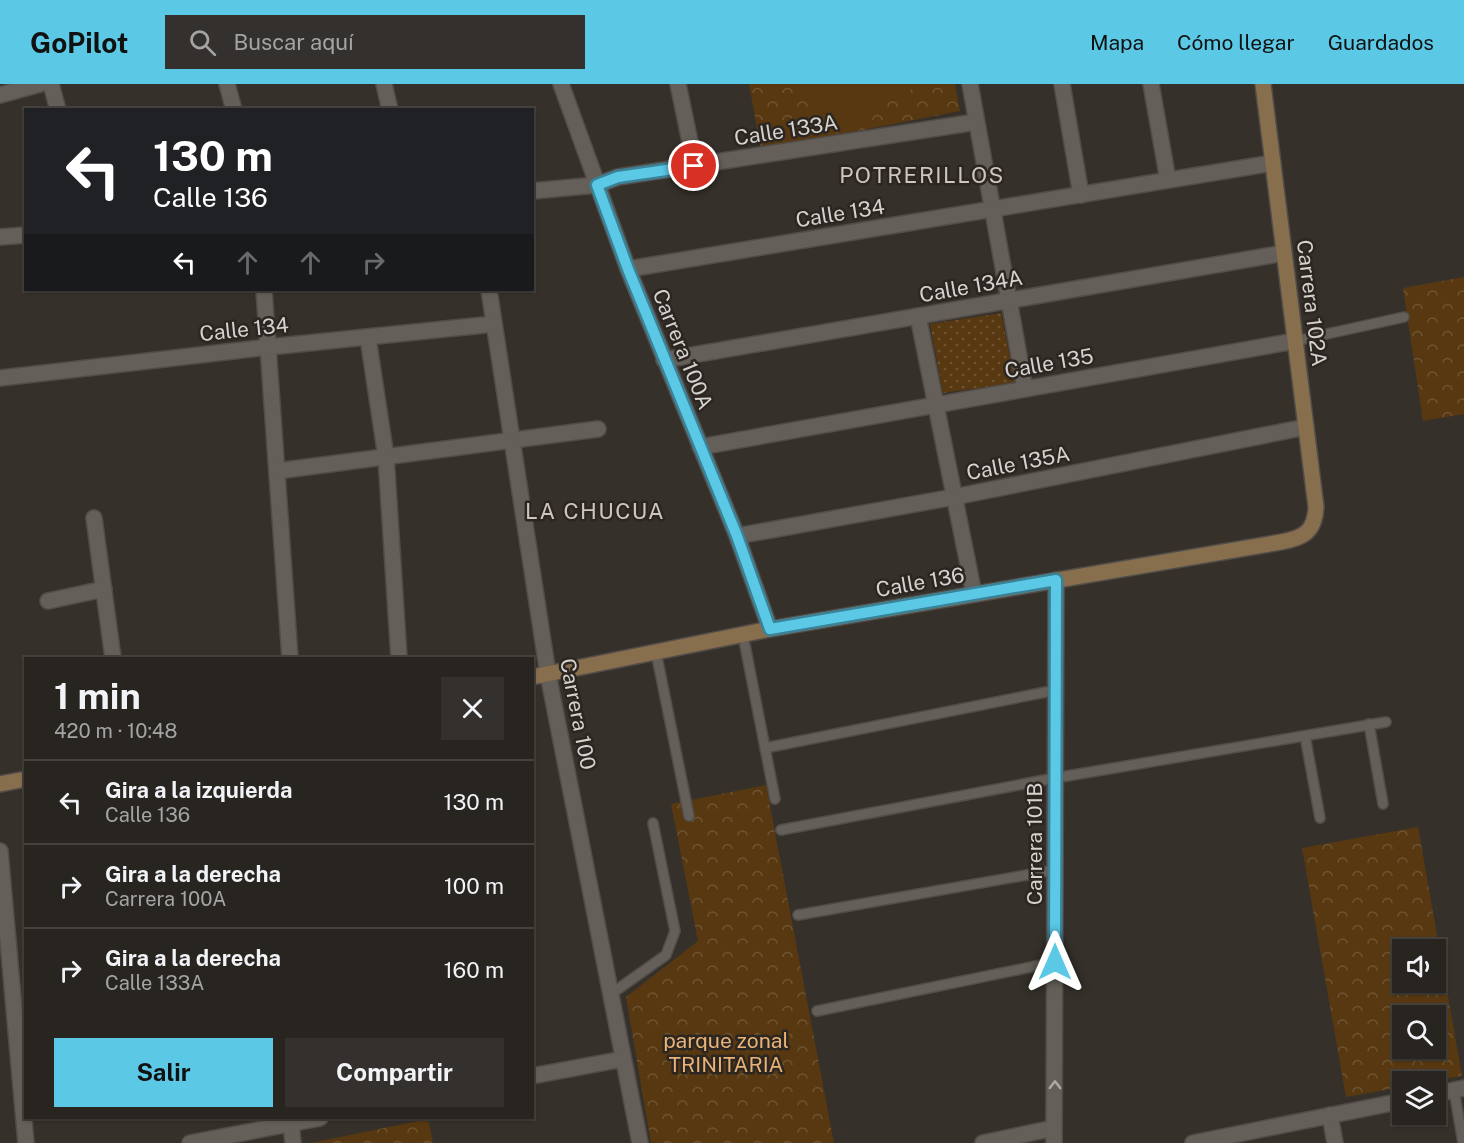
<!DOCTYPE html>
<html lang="es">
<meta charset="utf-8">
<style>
:root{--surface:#282420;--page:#34302d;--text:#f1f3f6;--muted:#a5a4a5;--line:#44413e;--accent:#5bc8e6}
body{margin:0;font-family:"Public Sans",sans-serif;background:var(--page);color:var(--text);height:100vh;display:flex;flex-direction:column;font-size:22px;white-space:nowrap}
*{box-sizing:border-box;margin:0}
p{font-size:20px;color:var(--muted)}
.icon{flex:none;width:33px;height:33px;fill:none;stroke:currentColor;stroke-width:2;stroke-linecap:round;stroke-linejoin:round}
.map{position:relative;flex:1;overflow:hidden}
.sheet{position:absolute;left:24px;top:573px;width:510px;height:462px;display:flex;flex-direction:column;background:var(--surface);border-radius:0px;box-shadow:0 2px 4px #0004,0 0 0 2px var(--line)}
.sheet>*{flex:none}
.hud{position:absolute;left:24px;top:24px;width:510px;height:183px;border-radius:0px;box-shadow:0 2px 4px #0004,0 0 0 2px var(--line);background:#202124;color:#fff;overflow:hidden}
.controls{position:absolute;left:1392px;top:855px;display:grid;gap:12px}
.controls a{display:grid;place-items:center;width:54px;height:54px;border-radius:0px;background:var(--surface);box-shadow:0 2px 4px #0004,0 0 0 2px var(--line);font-size:30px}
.pin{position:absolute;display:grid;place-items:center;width:51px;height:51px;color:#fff;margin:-26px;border:3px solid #fff;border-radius:50%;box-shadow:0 2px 6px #0007}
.me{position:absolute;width:66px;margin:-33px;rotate:0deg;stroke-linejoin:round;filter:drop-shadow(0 0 4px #0008)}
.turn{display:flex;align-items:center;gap:21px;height:126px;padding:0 30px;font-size:27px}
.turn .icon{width:78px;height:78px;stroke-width:2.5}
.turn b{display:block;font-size:42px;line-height:51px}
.lanes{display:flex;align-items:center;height:57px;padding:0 30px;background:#0003;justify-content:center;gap:30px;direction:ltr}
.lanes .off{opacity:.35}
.round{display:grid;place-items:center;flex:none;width:63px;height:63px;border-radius:0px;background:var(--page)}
.summary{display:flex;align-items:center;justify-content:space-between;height:102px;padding:0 30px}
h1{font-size:36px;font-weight:700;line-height:45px}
.primary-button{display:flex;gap:12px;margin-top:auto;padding:12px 30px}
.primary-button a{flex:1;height:69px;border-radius:0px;background:var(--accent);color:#111;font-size:24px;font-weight:700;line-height:69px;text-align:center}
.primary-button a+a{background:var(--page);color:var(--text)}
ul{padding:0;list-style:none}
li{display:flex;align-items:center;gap:18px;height:84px;padding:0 30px;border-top:2px solid var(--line)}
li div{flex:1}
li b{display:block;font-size:22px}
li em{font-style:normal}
header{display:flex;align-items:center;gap:36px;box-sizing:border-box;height:84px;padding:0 30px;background:var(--accent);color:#111}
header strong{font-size:28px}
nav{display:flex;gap:33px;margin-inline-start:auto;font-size:21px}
.search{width:420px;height:54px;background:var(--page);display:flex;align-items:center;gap:15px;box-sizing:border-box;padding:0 21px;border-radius:0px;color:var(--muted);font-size:22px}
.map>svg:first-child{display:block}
</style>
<header>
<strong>GoPilot</strong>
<div class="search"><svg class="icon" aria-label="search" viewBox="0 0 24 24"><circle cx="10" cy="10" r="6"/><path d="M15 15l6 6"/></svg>Buscar aquí</div>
<nav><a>Mapa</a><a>Cómo llegar</a><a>Guardados</a></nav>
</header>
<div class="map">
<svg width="1464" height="1059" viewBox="0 0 1464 1059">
<defs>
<pattern id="grass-dots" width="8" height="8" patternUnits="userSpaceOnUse" patternTransform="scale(1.5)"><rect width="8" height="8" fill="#573811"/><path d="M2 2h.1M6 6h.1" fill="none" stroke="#6e5433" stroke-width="1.8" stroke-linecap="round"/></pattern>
<pattern id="forest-crowns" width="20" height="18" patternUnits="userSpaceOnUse" patternTransform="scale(1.5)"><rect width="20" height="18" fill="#573811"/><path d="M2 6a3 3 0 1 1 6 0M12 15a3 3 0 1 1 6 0" fill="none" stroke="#6e5433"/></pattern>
</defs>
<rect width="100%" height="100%" fill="#35302a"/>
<!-- grass -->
<path fill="url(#grass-dots)" d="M1001,229L1015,299L943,309L930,240Z"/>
<!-- forest -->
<g fill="url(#forest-crowns)" fill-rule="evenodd">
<path d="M749,0H955L960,27L761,66Z"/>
<path d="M1464,193V330L1423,337L1403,204Z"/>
<path d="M766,701L834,1059H651L626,913L698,857L671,720Z"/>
<path d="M1418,743L1462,992L1430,997L1402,998V1003L1346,1013L1302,764ZM1402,866H1436V898H1402ZM1402,932H1436V964H1402Z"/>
<path d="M428,1035L433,1059H311Z"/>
</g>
<!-- pitch -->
<path fill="#573811" d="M805,0H921L829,49Z"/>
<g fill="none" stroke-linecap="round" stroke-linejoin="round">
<!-- lane casing -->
<g stroke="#514c48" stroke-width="12">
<g id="lane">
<path d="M1295,257L1404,233"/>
<path d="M743,551L775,715"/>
<path d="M656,568L689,732"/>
<path d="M1369,640L1383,720"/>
<path d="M1305,652L1320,734"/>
<path d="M765,664L1056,606"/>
<path d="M781,746L1055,694L1386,638"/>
<path d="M798,831L1055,786"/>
<path d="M611,910L666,871L675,847L653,739"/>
<path d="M817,927L1055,878"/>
<path d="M1454,1006L1463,1059"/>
</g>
</g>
<!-- street casing -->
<g stroke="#514c48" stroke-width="18">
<g id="street">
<path d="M51,0L58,26"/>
<path d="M227,0L234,26"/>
<path d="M384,0L390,26"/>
<path d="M561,0L628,185L737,452L770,545"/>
<path d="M678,0L695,82"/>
<path d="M970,0L1025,305"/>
<path d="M1062,0L1081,111"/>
<path d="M1151,0L1168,96"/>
<path d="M0,11L40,0"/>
<path d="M532,107L597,101L618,93L976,38"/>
<path d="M0,153L26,151"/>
<path d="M628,185L1273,79"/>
<path d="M264,206L290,574"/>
<path d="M489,206L548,590L640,1059"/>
<path d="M918,232L974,510"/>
<path d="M368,254L386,373L399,574"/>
<path d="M664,276L1284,169"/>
<path d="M0,294L269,263L494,240"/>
<path d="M700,363L1295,257"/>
<path d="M277,387L598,345"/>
<path d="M94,434L113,574"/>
<path d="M737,452L954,413L1306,343"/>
<path d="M48,517L104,505"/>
<path d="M0,767L26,1059"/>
<path d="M532,992L623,975"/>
<path d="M1436,1010L1464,1004"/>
<path d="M1330,1031L1335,1059"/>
<path d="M291,1039L293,1059"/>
<path d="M190,1059L320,1034"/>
<path d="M983,1059L1054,1044"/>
<path d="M1054,1059L1056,496"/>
<path d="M1193,1059L1402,1017"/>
</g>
</g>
<!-- secondary casing -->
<g stroke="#514c48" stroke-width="18">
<g id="secondary">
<path d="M532,593L770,545L1281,458C1303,454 1315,448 1316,423L1263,0"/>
<path d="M0,700L26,695"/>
</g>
</g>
<!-- lane -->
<use href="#lane" stroke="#655f59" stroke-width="9"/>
<!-- street -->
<use href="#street" stroke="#655f59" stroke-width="15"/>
<!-- secondary -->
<use href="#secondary" stroke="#876e4d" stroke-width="15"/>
</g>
<!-- one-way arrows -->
<defs><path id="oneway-chevron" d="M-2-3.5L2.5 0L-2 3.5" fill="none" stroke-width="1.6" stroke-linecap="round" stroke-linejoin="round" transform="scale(1.5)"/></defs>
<use stroke="#aeaaa6" href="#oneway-chevron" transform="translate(1055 1001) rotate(-90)"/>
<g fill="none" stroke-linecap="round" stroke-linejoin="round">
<!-- route casing -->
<g stroke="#3b8296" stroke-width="15">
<path id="route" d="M694,82L618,93L597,101L628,185L737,452L770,545L1056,496L1055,878"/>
</g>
<!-- route -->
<use href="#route" stroke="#5bc8e6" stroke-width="10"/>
</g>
<g text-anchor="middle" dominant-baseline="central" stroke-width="5" stroke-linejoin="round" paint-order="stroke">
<!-- street labels -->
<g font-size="21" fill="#d6d3cf" stroke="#2b2621">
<text transform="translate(786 46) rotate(-9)">Calle 133A</text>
<text transform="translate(840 129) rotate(-9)">Calle 134</text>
<text transform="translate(971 202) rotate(-10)">Calle 134A</text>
<text transform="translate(1312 219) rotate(83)">Carrera 102A</text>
<text transform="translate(244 245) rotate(-6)">Calle 134</text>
<text transform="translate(683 265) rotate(68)">Carrera 100A</text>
<text transform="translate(1049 279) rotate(-10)">Calle 135</text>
<text transform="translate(1018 379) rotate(-11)">Calle 135A</text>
<text transform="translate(920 498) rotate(-10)">Calle 136</text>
<text transform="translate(578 630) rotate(79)">Carrera 100</text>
<text transform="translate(1034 760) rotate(-90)">Carrera 101B</text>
</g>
<!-- park labels -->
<g font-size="21" fill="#eab375" stroke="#2b2621">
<text x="726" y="956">parque zonal<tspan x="726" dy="24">TRINITARIA</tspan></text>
</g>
<!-- neighbourhood labels -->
<g font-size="22" letter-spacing="1.5" fill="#ccc6be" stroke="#2b2621">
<text x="922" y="91">POTRERILLOS</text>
<text x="595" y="427">LA CHUCUA</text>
</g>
</g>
</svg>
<div class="controls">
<a><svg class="icon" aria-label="sound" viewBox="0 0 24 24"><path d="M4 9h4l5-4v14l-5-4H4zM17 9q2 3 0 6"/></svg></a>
<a><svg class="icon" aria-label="search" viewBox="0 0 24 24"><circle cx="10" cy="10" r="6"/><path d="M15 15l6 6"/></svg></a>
<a><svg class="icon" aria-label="layers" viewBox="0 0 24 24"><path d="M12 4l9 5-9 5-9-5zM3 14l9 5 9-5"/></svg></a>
</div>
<div class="pin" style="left:694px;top:82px;background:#d93025"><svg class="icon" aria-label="arrive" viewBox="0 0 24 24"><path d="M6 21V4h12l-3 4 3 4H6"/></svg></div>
<svg class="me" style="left:1055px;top:878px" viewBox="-20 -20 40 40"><path d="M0-17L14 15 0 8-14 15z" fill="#5bc8e6" stroke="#fff" stroke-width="4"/></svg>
<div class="hud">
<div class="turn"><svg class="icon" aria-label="left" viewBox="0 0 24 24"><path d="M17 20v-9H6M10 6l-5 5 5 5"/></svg><div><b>130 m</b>Calle 136</div></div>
<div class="lanes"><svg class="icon" aria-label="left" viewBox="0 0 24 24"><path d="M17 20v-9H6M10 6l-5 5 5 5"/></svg><svg class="icon off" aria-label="ahead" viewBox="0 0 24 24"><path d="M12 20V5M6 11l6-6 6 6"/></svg><svg class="icon off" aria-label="ahead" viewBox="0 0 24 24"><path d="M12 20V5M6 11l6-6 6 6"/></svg><svg class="icon off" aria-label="right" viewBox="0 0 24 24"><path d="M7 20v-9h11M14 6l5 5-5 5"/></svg></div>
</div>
<section class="sheet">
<div class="summary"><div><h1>1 min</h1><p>420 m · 10:48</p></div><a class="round"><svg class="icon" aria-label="close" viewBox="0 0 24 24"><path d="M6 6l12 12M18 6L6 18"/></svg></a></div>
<ul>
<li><svg class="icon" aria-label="left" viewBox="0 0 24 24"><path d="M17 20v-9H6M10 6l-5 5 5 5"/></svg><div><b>Gira a la izquierda</b><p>Calle 136</p></div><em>130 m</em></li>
<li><svg class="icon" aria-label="right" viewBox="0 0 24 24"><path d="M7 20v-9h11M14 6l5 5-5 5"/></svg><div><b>Gira a la derecha</b><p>Carrera 100A</p></div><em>100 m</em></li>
<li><svg class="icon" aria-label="right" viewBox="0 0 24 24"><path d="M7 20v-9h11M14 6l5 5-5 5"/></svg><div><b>Gira a la derecha</b><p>Calle 133A</p></div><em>160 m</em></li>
</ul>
<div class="primary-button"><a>Salir</a><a>Compartir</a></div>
</section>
</div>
